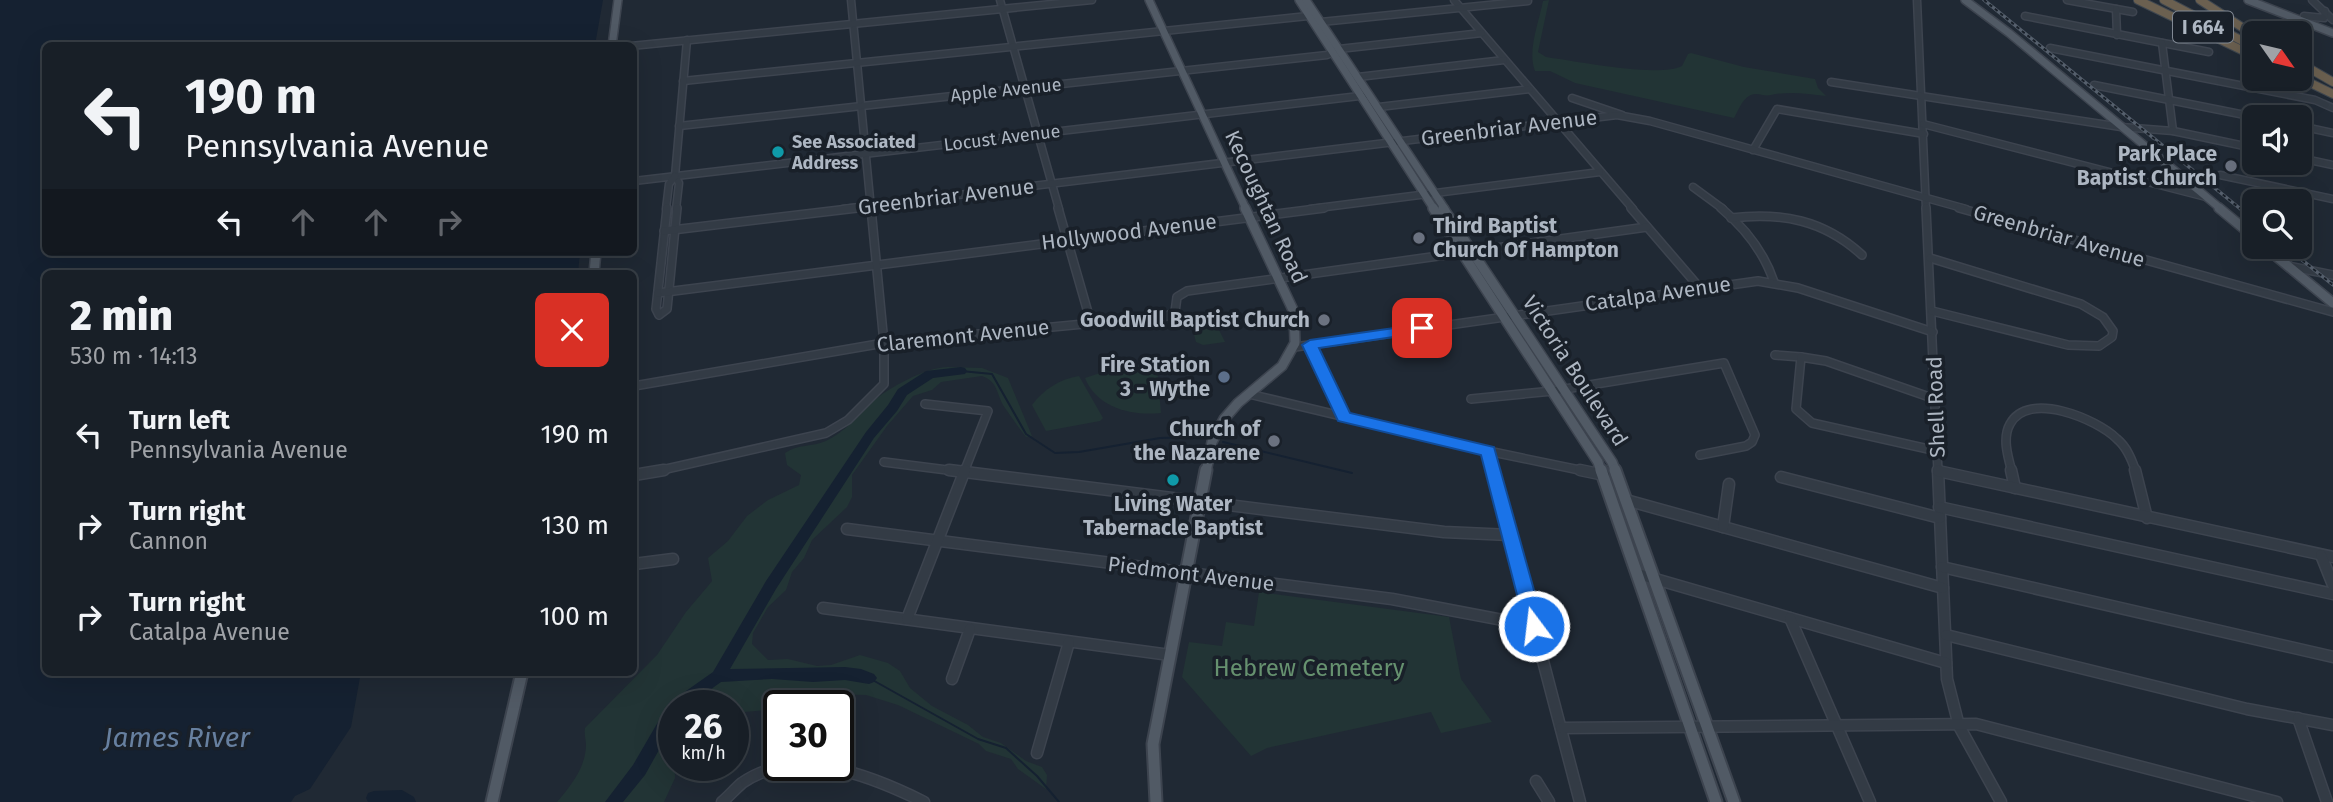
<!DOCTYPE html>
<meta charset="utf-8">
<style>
:root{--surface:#181f27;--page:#252c33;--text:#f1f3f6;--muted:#9fa2a7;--line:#363d44}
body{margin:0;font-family:"Fira Sans",sans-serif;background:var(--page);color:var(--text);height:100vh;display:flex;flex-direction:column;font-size:26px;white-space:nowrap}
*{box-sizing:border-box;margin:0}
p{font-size:23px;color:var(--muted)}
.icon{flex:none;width:38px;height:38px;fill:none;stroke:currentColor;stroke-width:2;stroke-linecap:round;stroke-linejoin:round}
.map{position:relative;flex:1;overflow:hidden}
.panel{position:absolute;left:42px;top:270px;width:595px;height:406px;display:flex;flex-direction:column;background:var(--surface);border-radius:10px;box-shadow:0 7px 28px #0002,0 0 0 2px var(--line)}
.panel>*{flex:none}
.hud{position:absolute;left:42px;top:42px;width:595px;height:214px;border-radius:10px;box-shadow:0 7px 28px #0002,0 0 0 2px var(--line);background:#181f27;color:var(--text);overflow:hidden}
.needle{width:46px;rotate:124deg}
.controls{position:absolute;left:2242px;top:21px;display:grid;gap:14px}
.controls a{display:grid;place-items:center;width:70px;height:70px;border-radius:10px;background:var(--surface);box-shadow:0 7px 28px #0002,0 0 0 2px var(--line);font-size:35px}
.speed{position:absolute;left:658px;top:690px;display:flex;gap:14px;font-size:35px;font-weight:700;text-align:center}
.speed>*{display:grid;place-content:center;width:91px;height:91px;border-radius:50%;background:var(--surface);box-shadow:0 7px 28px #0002,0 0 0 2px var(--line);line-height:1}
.speed small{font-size:18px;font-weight:400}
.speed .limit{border:4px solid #111;border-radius:10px;background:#fff;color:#111}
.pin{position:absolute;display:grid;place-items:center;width:60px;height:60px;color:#fff;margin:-30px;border-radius:14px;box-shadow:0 4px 10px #0006}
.me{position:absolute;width:77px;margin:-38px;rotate:345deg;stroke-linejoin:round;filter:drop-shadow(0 0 5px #0008)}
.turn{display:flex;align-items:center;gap:24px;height:147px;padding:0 28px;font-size:32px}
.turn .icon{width:91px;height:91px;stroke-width:2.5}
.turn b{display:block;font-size:49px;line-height:60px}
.lanes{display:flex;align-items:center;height:66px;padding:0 28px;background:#0003;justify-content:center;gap:35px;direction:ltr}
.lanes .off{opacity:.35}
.round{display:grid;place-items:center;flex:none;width:74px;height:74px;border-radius:10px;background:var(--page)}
.overview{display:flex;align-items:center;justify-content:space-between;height:119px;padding:0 28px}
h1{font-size:42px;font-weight:800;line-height:52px}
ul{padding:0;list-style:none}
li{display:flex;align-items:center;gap:21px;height:91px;padding:0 28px}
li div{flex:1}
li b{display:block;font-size:26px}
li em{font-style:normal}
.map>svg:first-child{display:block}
</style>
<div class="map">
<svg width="2333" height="802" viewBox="0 0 2333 802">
<rect width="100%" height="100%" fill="#202934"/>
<!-- green -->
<g fill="#223435">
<path d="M1549,0L1538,52L1546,57C1576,61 1658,78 1682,66L1688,54L1691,53L1744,67L1815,79L1818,88L1826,96C1807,94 1790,91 1771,95C1763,97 1757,91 1749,96C1742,100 1738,111 1734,118L1575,83L1550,71H1535C1527,51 1539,22 1543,1Z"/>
<path d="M1216,324L1225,342L1203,345L1196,342L1192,327Z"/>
<path d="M1152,364L1157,367L1161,413C1131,416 1097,408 1085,378L1112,369Z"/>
<path d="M948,367L982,368L1008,378L1032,436L1026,437C1018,427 1012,418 1005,408C996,395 999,382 982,376L941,382L932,390L913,396L887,426L852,475V497L847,507L812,540L804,558L792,572L786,590L768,607L753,633L752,644L768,660L788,659L817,666L831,665L860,655L888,663L900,671L910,688L932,706L968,725L983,737L1001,743L1026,761L1042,767L1047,775L1046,789L1018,769L1011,759L986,751L979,744L898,705L866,695L826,694L803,705H779V709L733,713V705H711L695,701L689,705H674L675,778L664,802H557C570,787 586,767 586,745C586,739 584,735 585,728L657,655L686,612L708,586L712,581L708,558L728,541L747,516L768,500L799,485L801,475L787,465L785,453C797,444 813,447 826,441C845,432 856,417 871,403C888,388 926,367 948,367Z"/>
<path d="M1079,376L1103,418L1100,421L1046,431L1032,405C1044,389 1060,379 1079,376Z"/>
<path d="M1259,592L1449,617L1461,679L1492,722L1441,733L1431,712L1267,748L1251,756L1182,677L1189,642L1222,646L1226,622L1254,626Z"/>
</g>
<!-- water -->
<path fill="#152131" d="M0,0H603L595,45L46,46V252H580L578,273H46V672H361L351,727L310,789L295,796L291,802H0Z"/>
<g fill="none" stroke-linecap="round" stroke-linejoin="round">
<!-- stream -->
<g stroke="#152131" stroke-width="2">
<path d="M961,371L992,374L1026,434L1055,453L1079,452L1160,438L1195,437"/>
<path d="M1223,442L1352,473"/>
<path d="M869,678L978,739L1006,748L1037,776L1059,802"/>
</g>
<!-- river -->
<g fill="#152131" fill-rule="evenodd">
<path d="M961,367L965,368L967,371L965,374L933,378L907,395L897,411L874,438L776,589L730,669L845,667L861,669L874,674L877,678L874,682L869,684L845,680L813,682L772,679L721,682L689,705H674V723L645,775L623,802H605L633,765L669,703L713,672L766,581L866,432L888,405L898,389L926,371Z"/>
<path d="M402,790L414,797L416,802H368L366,798L368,793L374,791Z"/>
</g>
<!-- minor-far2 casing -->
<g stroke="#3d444f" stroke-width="9">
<g id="minor-far2">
<path d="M851,0L871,209"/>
<path d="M1000,0L1059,209"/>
<path d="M1454,0L1633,209"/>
<path d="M1917,0L1926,209"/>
<path d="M2067,0L2133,12"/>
<path d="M2312,0L2333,20"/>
<path d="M2116,9L2117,35"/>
<path d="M2025,16L2209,52"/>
<path d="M2304,16L2324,18L2325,11"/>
<path d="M1321,22L1528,1"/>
<path d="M2162,43L2173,131"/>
<path d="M631,46L1092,0"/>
<path d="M2050,48L2315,100L2333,108"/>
<path d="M1358,77L1504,60"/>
<path d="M683,81L1308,16"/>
<path d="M1831,82L2121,127L2173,131L2254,148"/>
<path d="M2094,85L2255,117"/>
<path d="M1572,98L1622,115"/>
<path d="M1379,107L1530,89"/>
<path d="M1923,124L2206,197"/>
<path d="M679,126L1327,55L1339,49L1482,33"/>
<path d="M2300,126L2333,133"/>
<path d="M1753,150L1777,109L1924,134"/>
<path d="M2300,158L2333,165"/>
<path d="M2220,175L2333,199"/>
<path d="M675,176L679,183L676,209"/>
<path d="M675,176L687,40"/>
<path d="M634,181L1368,95"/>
<path d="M1693,187L1723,209"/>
<path d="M666,209L669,184L675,176"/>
<path d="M843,209L1617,115L1650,121L1966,209"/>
<path d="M1310,209L1600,172"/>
</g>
</g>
<!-- minor-far1 casing -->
<g stroke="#3d444f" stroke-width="10">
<g id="minor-far1">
<path d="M667,208L656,309L659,315L667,309L677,208"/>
<path d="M1058,208L1091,323"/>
<path d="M1631,208L1699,287"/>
<path d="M1721,208C1745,228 1764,252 1774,282"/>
<path d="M1926,208L1938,472"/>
<path d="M1959,208L2333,312"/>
<path d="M1731,218C1782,212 1824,220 1862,255"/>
<path d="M664,231L857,208"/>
<path d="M1930,258L2081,304L2103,317L2113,331L2112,337L2099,346L2068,345L1932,311"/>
<path d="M2288,266L2333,275"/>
<path d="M658,293L1324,208"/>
<path d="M1310,345L1344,417"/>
<path d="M1295,347L1758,281L1798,288L1933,332"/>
<path d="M1775,355L1801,357"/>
<path d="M634,386L884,343L1167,316L1175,312L1177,297L1187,291L1647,227"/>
<path d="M1249,394L1488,451L1589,472"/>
<path d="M1471,399L1553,391L1724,363L1755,435L1752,442L1746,446L1700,455"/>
<path d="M1935,399L1826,361L1801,357L1796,409L1812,423L1937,451"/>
<path d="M925,404L988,411L964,472"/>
<path d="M1488,451L1493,472"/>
<path d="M884,462L963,472"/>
<path d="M1938,471L1942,472"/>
<path d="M653,472L826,433L848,420L884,384V343L871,208"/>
<path d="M2012,472C2008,457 2002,438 2010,424C2028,390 2097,419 2117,439C2127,447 2132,460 2136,472"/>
</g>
</g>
<!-- minor casing -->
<g stroke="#3d444f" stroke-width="13">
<g id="minor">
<path d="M949,470L1444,532L1510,535"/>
<path d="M1493,470L1580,802"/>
<path d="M1580,470L1604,475"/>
<path d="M1938,470L1947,679L1959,726L2001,802"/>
<path d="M2011,470L2015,488"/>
<path d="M2135,470L2147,518"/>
<path d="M1938,471L2333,557"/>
<path d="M634,475L664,470"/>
<path d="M1781,477L1940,518"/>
<path d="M1626,500L1943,588"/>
<path d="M1939,507L2333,594"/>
<path d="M1723,527L1729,484"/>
<path d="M847,529L1392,599L1534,626"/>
<path d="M2321,555L2333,585"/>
<path d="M634,564L673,559"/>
<path d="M1942,567L2333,657"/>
<path d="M1638,574L1946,663"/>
<path d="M823,608L1170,655"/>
<path d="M1790,618L1870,802"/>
<path d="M907,619L965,470"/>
<path d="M1946,635L2247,709L2333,725"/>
<path d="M952,679L970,629"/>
<path d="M2298,718L2327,802"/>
<path d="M1561,728L1976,724L2277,802"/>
<path d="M1037,753L1069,642"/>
<path d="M1536,781L1549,802"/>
<path d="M722,802C729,796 735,789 742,783C796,745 872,776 924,802"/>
</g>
</g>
<!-- major-far2 casing -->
<g stroke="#3d444f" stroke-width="10">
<g id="major-far2">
<path d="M1149,0L1246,209"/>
<path d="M1299,0L1434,209"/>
<path d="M1306,0L1445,209"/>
<path d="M1965,0L2009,33L2221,209"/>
<path d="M2248,0L2333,33"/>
<path d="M612,46L618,0"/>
</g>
</g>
<!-- major-far1 casing -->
<g stroke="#3d444f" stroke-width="12">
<g id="major-far1">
<path d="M1433,208L1598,462L1601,472"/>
<path d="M1443,208L1612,462L1616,472"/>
<path d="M2219,208L2254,237"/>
<path d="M2265,247L2333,303"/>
<path d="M594,273L596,252"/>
<path d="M1206,472L1212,442L1224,419L1238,403L1282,366L1295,343L1294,312L1245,208"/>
</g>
</g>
<!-- major casing -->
<g stroke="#3d444f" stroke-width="15">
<g id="major">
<path d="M1601,470L1716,802"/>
<path d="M1615,470L1734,802"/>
<path d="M492,802L522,672"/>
<path d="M1156,802L1153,744L1206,470"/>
</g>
</g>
<!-- highway casing -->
<g stroke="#3e464f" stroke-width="10">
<g id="highway">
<path d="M2138,0L2254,56"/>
<path d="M2164,0L2254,47"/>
<path d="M2200,0L2254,35"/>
<path d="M2300,63L2333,82"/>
<path d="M2300,78L2333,94"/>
</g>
</g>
<!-- minor-far2 -->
<use href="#minor-far2" stroke="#333b45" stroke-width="6"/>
<!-- minor-far1 -->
<use href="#minor-far1" stroke="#333b45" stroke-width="7"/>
<!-- minor -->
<use href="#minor" stroke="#333b45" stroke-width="10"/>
<!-- major-far2 -->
<use href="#major-far2" stroke="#515a65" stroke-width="7"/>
<!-- major-far1 -->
<use href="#major-far1" stroke="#515a65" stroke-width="9"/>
<!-- major -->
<use href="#major" stroke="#515a65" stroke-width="11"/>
<!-- highway -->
<use href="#highway" stroke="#6b6050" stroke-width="8"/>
<!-- rail casing -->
<g stroke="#555f6c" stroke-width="3.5">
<g id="rail">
<path d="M1984,0L2254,220"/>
<path d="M2286,247L2333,285"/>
</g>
</g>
<!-- rail -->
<use href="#rail" stroke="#192029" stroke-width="2" stroke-dasharray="3.5" stroke-linecap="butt"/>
</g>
<!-- route -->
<path fill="#1a73e8" stroke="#114b97" stroke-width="2" d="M1422,324L1429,328L1427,332L1319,348L1350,413L1494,447L1544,626L1541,632L1534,634L1527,632L1525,626L1481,455L1338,421L1302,345L1310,340Z"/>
<!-- markers -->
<g fill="#0f9aa8" stroke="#192029" stroke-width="2.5">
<circle cx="778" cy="152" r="7"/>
<circle cx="1173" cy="480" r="7"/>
</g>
<g fill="#6b7280" stroke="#192029" stroke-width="2.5">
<circle cx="2231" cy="166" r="7"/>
<circle cx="1419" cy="238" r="7"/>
<circle cx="1324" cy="320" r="7"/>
<circle cx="1274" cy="441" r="7"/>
</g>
<circle fill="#5c6f8a" stroke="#192029" stroke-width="2.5" cx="1224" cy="377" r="7"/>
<g text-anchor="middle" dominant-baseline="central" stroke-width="7" stroke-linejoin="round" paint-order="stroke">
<!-- far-street labels -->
<g font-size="18" fill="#adb6c2" stroke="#192029">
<text transform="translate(1006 90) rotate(-6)">Apple Avenue</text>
<text transform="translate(1002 138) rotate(-7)">Locust Avenue</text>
</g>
<!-- far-poi labels -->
<g font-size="18" font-weight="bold" fill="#adb6c2" stroke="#192029" text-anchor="start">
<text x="792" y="142">See Associated<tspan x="792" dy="21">Address</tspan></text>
</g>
<!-- shield labels -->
<rect fill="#192029" stroke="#818994" stroke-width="2" x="2173" y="11.5" width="60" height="31" rx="5"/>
<g font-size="19" font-weight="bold" fill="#adb6c2">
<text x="2203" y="27">I 664</text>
</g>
<!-- street labels -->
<g font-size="21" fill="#adb6c2" stroke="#192029">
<text transform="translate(1509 128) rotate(-7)">Greenbriar Avenue</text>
<text transform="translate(946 197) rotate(-7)">Greenbriar Avenue</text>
<text transform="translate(1266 207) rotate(65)">Kecoughtan Road</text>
<text transform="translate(1129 232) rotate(-7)">Hollywood Avenue</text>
<text transform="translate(2059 236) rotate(16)">Greenbriar Avenue</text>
<text transform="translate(1658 294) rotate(-8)">Catalpa Avenue</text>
<text transform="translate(963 336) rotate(-6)">Claremont Avenue</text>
<text transform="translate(1575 371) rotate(57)">Victoria Boulevard</text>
<text transform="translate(1936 407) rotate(-92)">Shell Road</text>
<text transform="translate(1191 574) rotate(7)">Piedmont Avenue</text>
</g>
<!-- poi labels -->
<g font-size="21" font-weight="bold" fill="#adb6c2" stroke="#192029" text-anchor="end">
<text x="2217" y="154">Park Place<tspan x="2217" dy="24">Baptist Church</tspan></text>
<text x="1433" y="226" text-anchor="start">Third Baptist<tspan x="1433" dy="24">Church Of Hampton</tspan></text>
<text x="1310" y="320">Goodwill Baptist Church</text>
<text x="1210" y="365">Fire Station<tspan x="1210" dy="24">3 - Wythe</tspan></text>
<text x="1260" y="429">Church of<tspan x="1260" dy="24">the Nazarene</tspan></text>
<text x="1173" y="504" text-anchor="middle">Living Water<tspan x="1173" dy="24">Tabernacle Baptist</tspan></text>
</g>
<!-- near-park labels -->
<g font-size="24" fill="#66916f" stroke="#192029">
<text x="1309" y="668">Hebrew Cemetery</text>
</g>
<!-- near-water labels -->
<g font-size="28" font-style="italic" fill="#6780a0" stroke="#192029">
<text x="177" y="737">James River</text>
</g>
</g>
</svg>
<div class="controls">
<a><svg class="needle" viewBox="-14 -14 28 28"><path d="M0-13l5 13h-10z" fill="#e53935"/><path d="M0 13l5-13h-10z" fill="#9fa2a7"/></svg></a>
<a><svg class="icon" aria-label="sound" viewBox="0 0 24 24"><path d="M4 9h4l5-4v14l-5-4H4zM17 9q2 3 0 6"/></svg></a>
<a><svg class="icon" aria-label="search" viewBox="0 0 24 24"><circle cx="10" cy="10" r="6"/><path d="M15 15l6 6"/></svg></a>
</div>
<div class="speed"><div>26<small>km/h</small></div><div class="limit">30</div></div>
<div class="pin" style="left:1422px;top:328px;background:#d93025"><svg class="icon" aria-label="arrive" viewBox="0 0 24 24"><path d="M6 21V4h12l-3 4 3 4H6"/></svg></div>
<svg class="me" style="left:1534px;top:626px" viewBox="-20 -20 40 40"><circle r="17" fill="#1a73e8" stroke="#fff" stroke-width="3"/><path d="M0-11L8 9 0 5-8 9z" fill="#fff"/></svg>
<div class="hud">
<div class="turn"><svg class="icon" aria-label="left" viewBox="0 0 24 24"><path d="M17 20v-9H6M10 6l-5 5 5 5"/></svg><div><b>190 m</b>Pennsylvania Avenue</div></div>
<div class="lanes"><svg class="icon" aria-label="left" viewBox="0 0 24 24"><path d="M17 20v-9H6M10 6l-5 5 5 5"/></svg><svg class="icon off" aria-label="ahead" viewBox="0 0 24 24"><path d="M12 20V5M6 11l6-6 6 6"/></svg><svg class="icon off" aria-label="ahead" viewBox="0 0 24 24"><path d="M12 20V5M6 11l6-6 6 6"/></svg><svg class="icon off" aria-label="right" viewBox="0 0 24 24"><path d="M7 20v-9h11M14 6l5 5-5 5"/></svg></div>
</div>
<section class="panel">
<div class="overview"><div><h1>2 min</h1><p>530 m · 14:13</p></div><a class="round" style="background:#d93025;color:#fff"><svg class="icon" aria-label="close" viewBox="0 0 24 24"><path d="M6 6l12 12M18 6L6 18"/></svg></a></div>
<ul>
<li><svg class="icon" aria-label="left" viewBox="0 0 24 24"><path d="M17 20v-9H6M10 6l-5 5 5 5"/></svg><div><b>Turn left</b><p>Pennsylvania Avenue</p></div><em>190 m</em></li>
<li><svg class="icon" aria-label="right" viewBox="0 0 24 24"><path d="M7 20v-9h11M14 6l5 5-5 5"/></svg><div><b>Turn right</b><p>Cannon</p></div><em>130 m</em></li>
<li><svg class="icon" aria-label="right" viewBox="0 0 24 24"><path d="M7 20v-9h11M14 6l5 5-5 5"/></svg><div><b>Turn right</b><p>Catalpa Avenue</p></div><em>100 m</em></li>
</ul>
</section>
</div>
